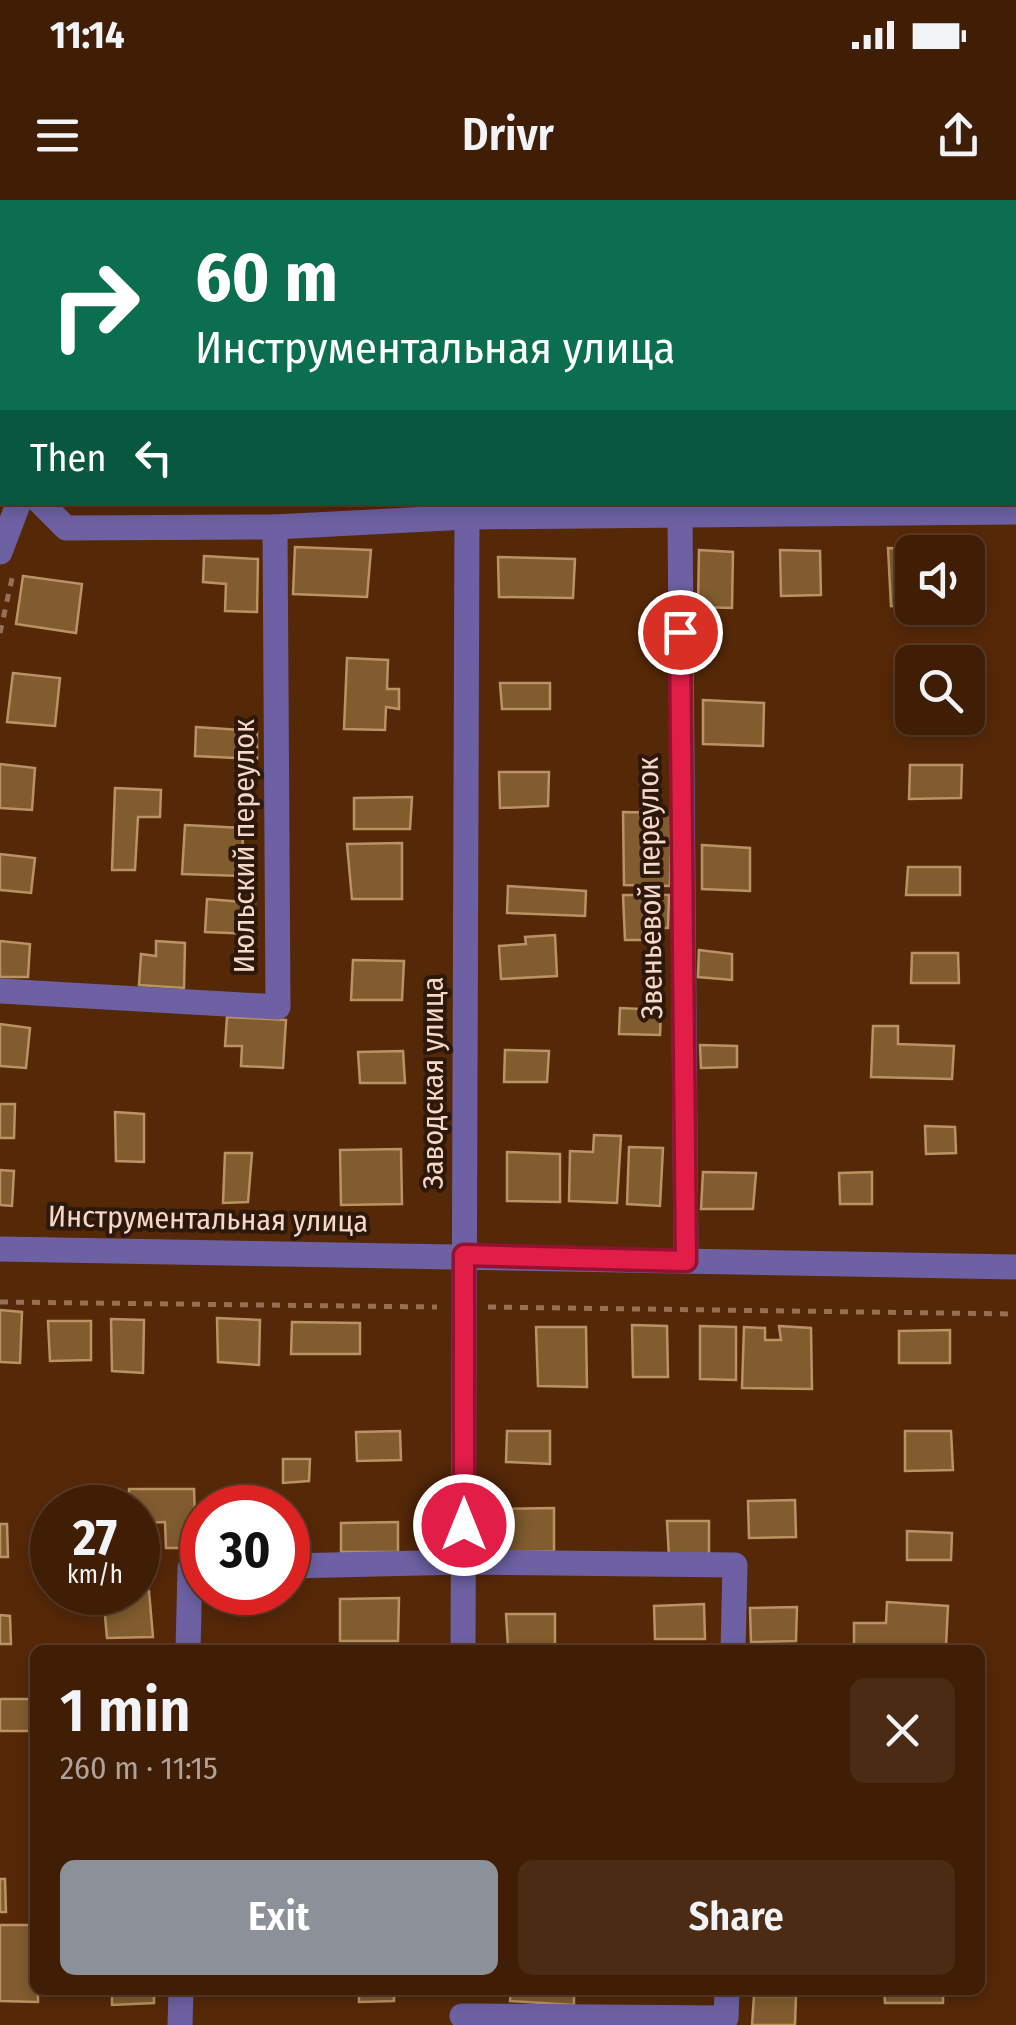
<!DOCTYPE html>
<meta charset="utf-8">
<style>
:root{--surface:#401e06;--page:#4b2b14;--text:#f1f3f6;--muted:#aea29b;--line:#593c28;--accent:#8c9099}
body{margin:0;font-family:"Fira Sans Condensed",sans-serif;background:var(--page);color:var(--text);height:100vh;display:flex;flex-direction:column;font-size:38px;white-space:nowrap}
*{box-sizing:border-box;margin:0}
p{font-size:32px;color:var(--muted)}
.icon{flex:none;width:55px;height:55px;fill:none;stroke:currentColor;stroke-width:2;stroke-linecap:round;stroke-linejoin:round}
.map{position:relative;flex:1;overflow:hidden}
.drawer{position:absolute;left:30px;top:1445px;width:955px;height:350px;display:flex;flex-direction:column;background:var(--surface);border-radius:15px;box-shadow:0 5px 15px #0003,0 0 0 2px var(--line)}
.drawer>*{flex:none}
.banner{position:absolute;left:0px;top:0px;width:1018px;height:305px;box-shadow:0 5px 15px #0003,0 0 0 2px var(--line);background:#0b6e4f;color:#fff;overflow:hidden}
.buttons{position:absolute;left:895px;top:335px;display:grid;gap:20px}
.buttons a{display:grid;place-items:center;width:90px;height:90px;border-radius:15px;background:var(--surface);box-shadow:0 5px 15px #0003,0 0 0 2px var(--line);font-size:50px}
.speed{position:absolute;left:30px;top:1285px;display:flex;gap:20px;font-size:50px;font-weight:700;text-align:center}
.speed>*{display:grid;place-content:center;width:130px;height:130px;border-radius:50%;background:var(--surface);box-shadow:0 5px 15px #0003,0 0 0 2px var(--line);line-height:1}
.speed small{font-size:25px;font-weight:400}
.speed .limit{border:15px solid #d22;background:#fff;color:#111}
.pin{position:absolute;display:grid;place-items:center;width:85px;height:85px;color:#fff;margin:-42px;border:5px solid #fff;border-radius:50%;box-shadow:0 2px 10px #0007}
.me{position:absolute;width:110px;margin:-55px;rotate:0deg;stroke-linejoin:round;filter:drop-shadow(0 0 8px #0008)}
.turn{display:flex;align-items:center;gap:35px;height:210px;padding:0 30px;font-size:45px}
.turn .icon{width:130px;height:130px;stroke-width:2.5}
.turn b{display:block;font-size:70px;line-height:85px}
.then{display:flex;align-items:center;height:95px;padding:0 30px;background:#0003;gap:20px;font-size:38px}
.round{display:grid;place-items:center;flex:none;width:105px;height:105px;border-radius:15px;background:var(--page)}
.headline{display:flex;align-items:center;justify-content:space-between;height:170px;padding:0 30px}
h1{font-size:60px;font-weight:600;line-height:75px}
.button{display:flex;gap:20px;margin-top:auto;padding:20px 30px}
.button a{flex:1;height:115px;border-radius:15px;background:var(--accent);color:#fff;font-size:40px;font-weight:600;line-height:115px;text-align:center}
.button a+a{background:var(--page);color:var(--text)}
.status{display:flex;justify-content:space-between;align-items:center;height:70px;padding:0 50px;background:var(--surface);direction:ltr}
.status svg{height:28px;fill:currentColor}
header{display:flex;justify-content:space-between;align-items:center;height:130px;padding:0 30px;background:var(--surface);font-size:45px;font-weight:600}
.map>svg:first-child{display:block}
</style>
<div class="status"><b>11:14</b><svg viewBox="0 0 49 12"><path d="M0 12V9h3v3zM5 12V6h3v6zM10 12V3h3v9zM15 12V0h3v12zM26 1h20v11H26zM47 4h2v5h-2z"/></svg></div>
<header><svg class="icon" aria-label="menu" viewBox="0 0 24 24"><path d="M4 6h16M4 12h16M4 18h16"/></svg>Drivr<svg class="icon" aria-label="share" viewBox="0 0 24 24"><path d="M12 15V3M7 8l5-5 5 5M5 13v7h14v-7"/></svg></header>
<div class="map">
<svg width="1016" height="1825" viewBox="0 0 1016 1825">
<rect width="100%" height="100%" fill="#552808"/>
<!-- building -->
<g fill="#815c2e" stroke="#ba9263" stroke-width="2.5">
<path d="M295,347L371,350L367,397L293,394Z"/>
<path d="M888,348L947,350V352H912V407L891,406Z"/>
<path d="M699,350L733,352L732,408L698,407Z"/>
<path d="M780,350L820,351L821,395L781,396Z"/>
<path d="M204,356L258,359L257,412L225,411L226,384L203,382Z"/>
<path d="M498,357L575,359L573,398L499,397Z"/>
<path d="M23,376L82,384L76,433L16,424Z"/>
<path d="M347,458L388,460L387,489H399V509L386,507L385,530L344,529Z"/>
<path d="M13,473L60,478L55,526L7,522Z"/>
<path d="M500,483H550V509H502Z"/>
<path d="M703,500L764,503L763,546L703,544Z"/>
<path d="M196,527L257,531V559L195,556Z"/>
<path d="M0,564L35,568L32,610L0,608Z"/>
<path d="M910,565H962L961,598L909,599Z"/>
<path d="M499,572H549L548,606L500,608Z"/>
<path d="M115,588L161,590L160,617H138L135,670H112Z"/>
<path d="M412,597L410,629H354V598Z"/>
<path d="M623,612L671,613L670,686L624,685Z"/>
<path d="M185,625L243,628L242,676L182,674Z"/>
<path d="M402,643V699H352L347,644Z"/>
<path d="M702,645L750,648V691L702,689Z"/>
<path d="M0,654L35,658L31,693L0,690Z"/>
<path d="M908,667H960V695H906Z"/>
<path d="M508,686L586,691L585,716L507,713Z"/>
<path d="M623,695H669L668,728H653V740H625Z"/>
<path d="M207,699L255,703L253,734L205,732Z"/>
<path d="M555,735L557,776L501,779L499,746L526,744L525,737Z"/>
<path d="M0,741L30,744L28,777H0Z"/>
<path d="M156,741L185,743L184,788L139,785L141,754L156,756Z"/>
<path d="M699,750L732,754V780L698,777Z"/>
<path d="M912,753H958L959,783H911Z"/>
<path d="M353,760L404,761L402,800H351Z"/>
<path d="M620,808L661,810L660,835L619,834Z"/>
<path d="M227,817L286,820L283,868L241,866L242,846H225Z"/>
<path d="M0,824L30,828L26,868L0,866Z"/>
<path d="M873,826H898V844L954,846L952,879L871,877Z"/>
<path d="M700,845L737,846V867L701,868Z"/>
<path d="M505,850L549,851L547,882H504Z"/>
<path d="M403,851L405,883H360L358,852Z"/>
<path d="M0,904H15L14,938H0Z"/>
<path d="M115,912L144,914V962L116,961Z"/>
<path d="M925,926L955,927L956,953L926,954Z"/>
<path d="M594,935L621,936L617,1003L569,1001L570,951L593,952Z"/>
<path d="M629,947L663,948L660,1006L627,1004Z"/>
<path d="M401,949L402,1004L341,1005L340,950Z"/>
<path d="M507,952L560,954V1002L507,1001Z"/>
<path d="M225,953H252L248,1002L223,1003Z"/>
<path d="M0,970L14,971L12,1006L0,1005Z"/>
<path d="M703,972L756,973L753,1009H701Z"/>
<path d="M872,972V1004H840L839,973Z"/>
<path d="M0,1110L22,1112L20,1163L0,1162Z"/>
<path d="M217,1118L260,1120L259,1165L218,1162Z"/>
<path d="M111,1119L144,1120L143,1173L112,1171Z"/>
<path d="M48,1121H91V1160L50,1161Z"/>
<path d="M292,1122L360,1123V1154H291Z"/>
<path d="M632,1125L667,1126L668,1177H633Z"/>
<path d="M700,1126L736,1127V1180L700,1179Z"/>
<path d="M779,1126L811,1128L812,1189L742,1188L744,1127L765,1128V1140H781Z"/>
<path d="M536,1127H586L587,1187L538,1186Z"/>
<path d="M950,1130V1163H899V1131Z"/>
<path d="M400,1231L401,1260L357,1261L356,1232Z"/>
<path d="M507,1231H550V1264L506,1262Z"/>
<path d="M905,1231H951L953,1270L905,1271Z"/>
<path d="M283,1259H310L309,1281L283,1283Z"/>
<path d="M129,1289H194L196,1348H166L165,1322L138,1323V1308H129Z"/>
<path d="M795,1300L796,1337L749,1338L748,1301Z"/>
<path d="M554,1308V1351L503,1352L501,1309Z"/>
<path d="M667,1321H709V1356L669,1357Z"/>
<path d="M398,1322V1352H341V1323Z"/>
<path d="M0,1324H7L8,1357H0Z"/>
<path d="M907,1331L952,1333L951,1360H907Z"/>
<path d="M149,1391L153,1437L107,1438L103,1394Z"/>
<path d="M399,1398L398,1441H340V1399Z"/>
<path d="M887,1402L948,1406L946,1447L854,1444V1423H886Z"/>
<path d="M704,1404L705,1439H655L654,1406Z"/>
<path d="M797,1407L796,1441L751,1442L750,1408Z"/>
<path d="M506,1414H555V1448L508,1447Z"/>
<path d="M0,1415L10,1416L11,1444H0Z"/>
<rect x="0" y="1499" width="35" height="32"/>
<path d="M0,1679H5L6,1712H0Z"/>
<path d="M0,1725H35V1790H38V1802L0,1801Z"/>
<path d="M112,1790H154V1803L112,1805Z"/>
<path d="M359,1790H394V1801L359,1802Z"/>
<path d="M511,1790H574V1805L510,1801Z"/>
<path d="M884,1790H943V1803H885Z"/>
<path d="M754,1796H796L795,1825H752Z"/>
</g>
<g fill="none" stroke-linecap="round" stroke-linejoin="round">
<!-- path -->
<g stroke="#966f55" stroke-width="5" stroke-dasharray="8 8" stroke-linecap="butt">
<path d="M87,2L89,0"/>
<path d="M222,2L224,0"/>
<path d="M0,136L2,132"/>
<path d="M0,433L13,374"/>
<path d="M0,1102L437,1107"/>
<path d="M488,1107L1016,1114"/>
</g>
<!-- street -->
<g stroke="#6d61a3" stroke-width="25">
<path d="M0,265L2,267"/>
<path d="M40,302L66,328L275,327L467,317L1016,312"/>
<path d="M680,314L686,1061"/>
<path d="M0,352L19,302"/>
<path d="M0,791L278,807L275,327"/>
<path d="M0,1049L1016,1067"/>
<path d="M288,1366L464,1362L735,1365L733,1450"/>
<path d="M188,1450L190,1368H202"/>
<path d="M463,1450L467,317"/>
<path d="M462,1816L726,1818L727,1790"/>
<path d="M180,1825L181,1790"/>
</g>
<!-- primary -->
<g stroke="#a28dfa" stroke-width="25">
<path d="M162,2L164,0"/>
<path d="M0,246L2,243"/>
</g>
</g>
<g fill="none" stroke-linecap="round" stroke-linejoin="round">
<!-- route casing -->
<g stroke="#92132f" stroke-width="25">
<path id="route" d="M464,1325V1055L686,1061L680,432"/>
</g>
<!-- route -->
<use href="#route" stroke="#e11d48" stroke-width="18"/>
</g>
<g text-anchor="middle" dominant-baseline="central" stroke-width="8" stroke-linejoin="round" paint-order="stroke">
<!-- street labels -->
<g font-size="30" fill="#f6d8c8" stroke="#2d180c">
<text transform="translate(244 646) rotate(-90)">Июльский переулок</text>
<text transform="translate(650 688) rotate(-91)">Звеньевой переулок</text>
<text transform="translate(433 883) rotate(-90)">Заводская улица</text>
<text transform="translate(208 1019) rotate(1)">Инструментальная улица</text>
</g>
</g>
</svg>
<div class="buttons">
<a><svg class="icon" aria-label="sound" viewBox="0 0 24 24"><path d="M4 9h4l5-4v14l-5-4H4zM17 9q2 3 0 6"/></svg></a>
<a><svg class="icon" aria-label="search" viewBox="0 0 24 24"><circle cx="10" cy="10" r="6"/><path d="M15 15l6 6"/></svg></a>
</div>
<div class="speed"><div>27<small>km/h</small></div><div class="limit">30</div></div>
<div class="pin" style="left:680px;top:432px;background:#d93025"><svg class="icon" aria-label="arrive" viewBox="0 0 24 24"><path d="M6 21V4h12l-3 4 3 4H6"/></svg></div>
<svg class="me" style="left:464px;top:1325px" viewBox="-20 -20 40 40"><circle r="17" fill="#e11d48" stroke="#fff" stroke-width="3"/><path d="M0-11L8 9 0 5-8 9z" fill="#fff"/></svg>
<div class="banner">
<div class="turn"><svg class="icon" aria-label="right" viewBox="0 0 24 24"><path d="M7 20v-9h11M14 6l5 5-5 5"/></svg><div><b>60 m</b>Инструментальная улица</div></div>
<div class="then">Then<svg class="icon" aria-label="left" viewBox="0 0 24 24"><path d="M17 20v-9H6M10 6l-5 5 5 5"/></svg></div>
</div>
<section class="drawer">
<div class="headline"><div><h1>1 min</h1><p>260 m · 11:15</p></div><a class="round"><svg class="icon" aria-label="close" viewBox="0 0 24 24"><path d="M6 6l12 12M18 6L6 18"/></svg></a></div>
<div class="button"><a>Exit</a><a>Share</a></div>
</section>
</div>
